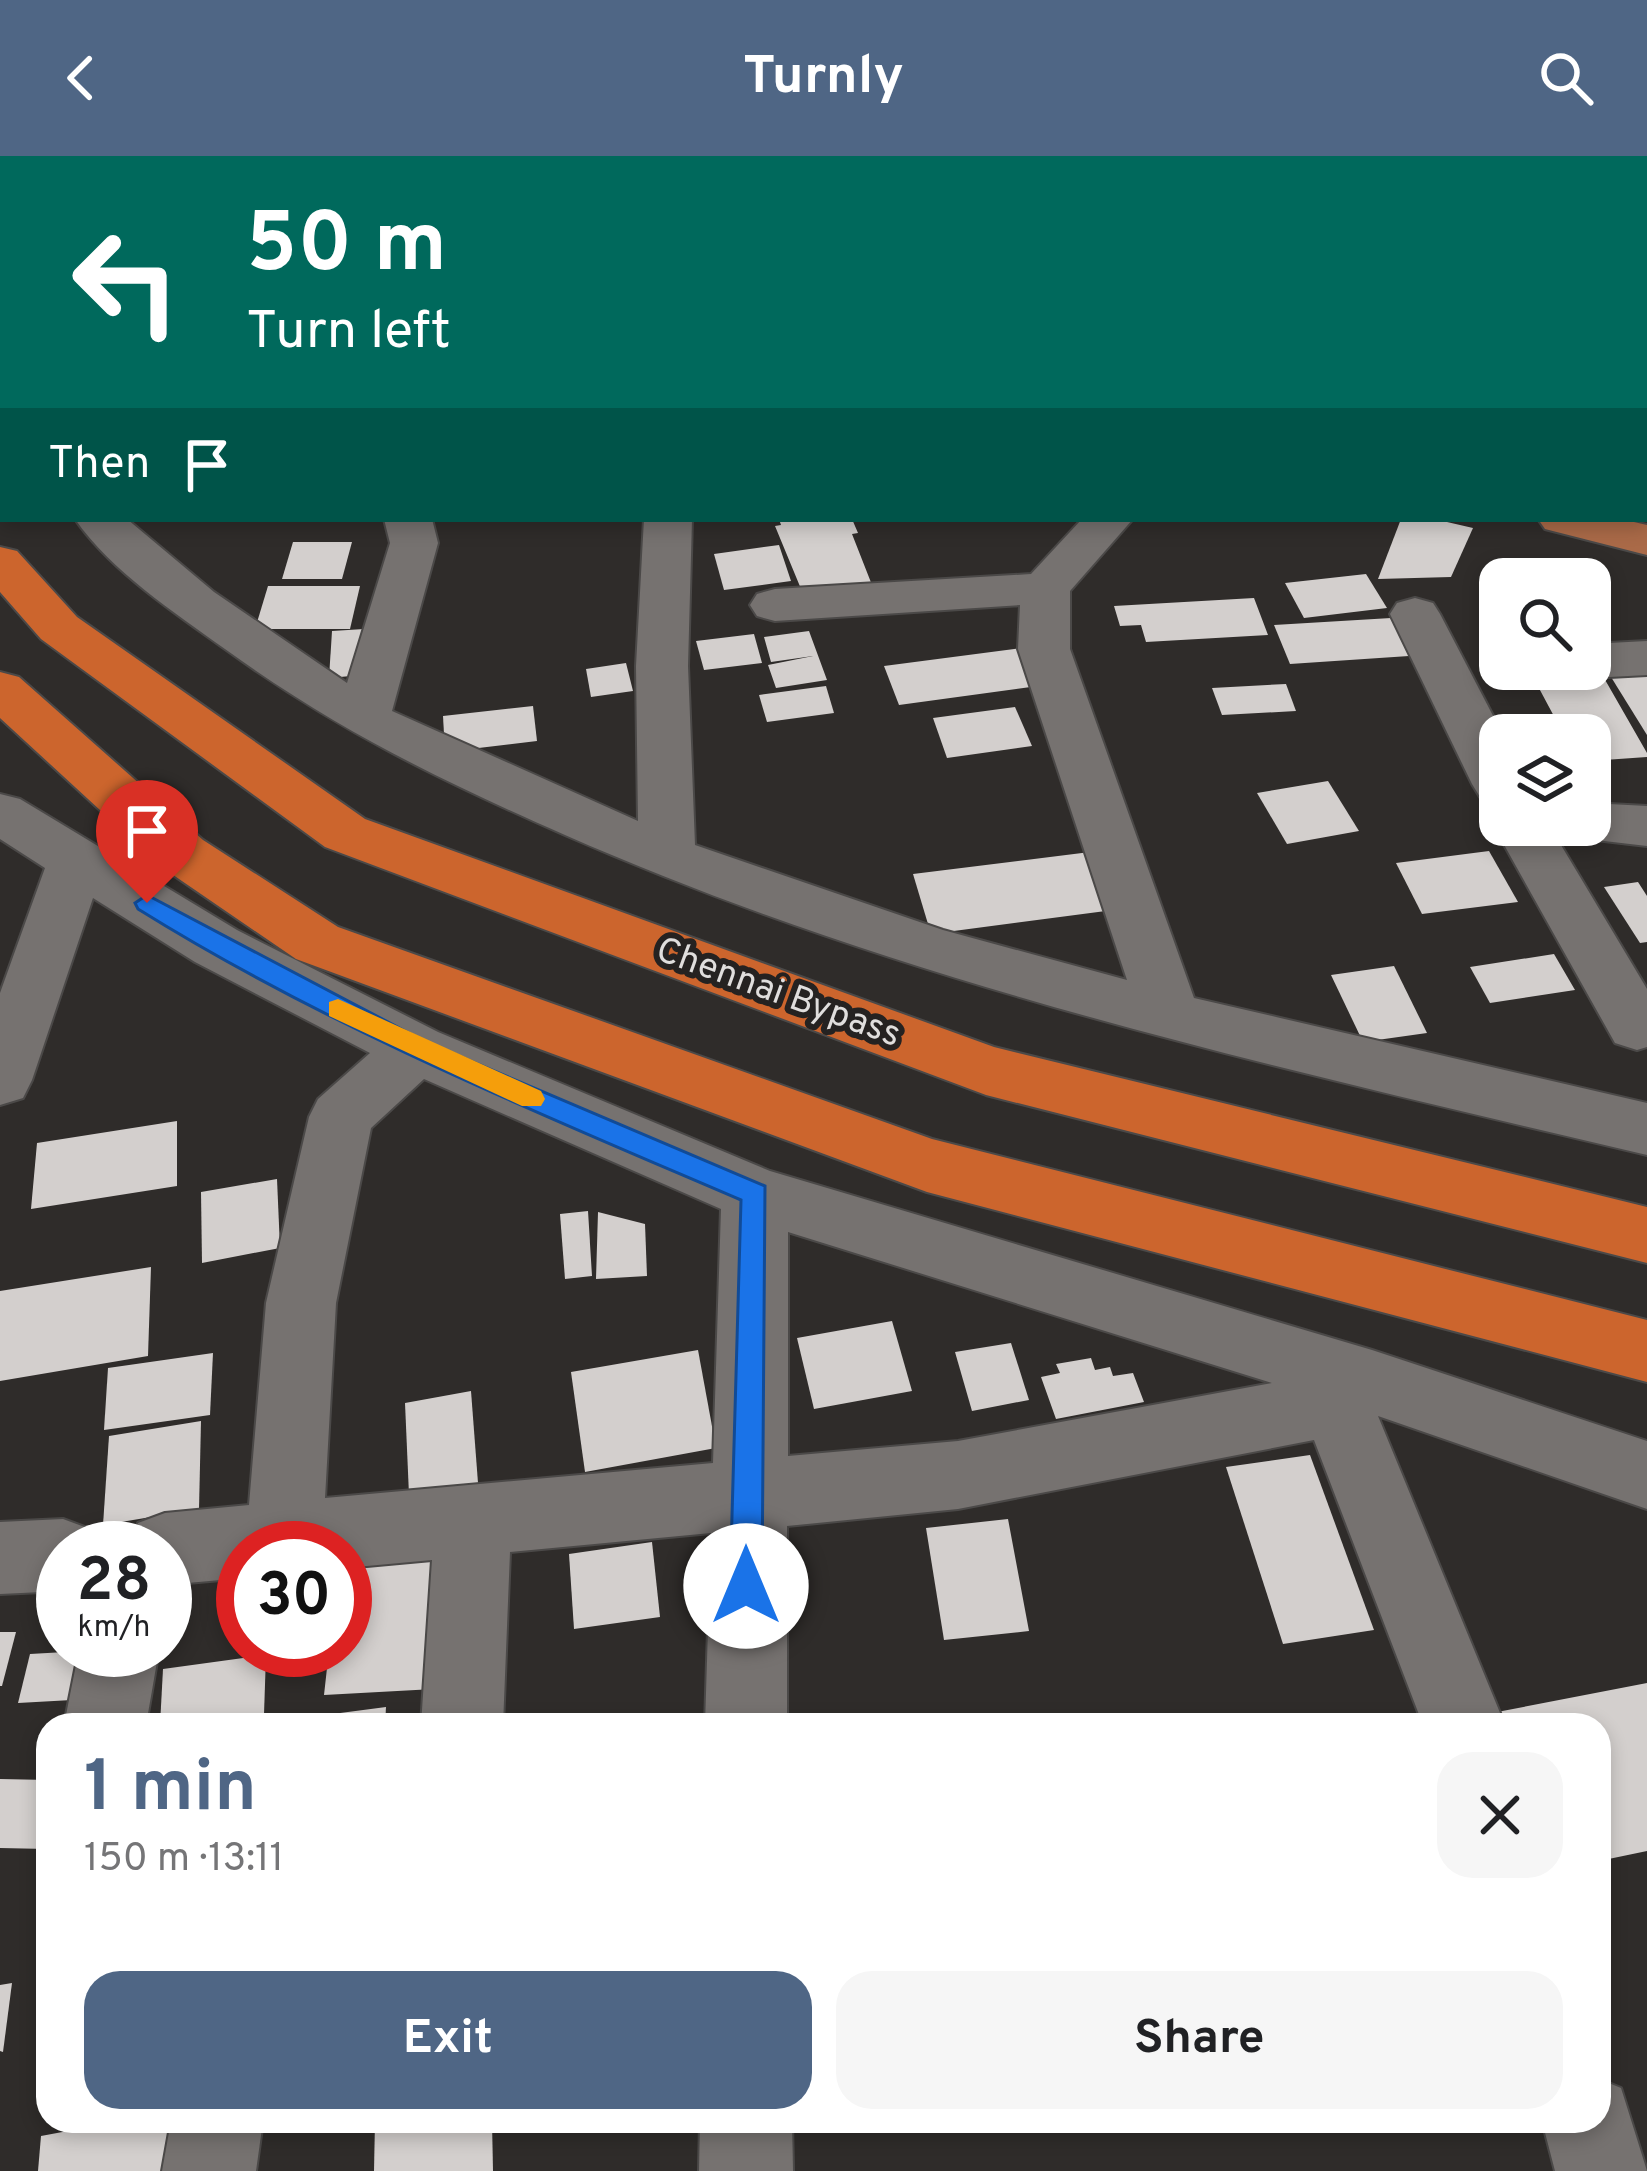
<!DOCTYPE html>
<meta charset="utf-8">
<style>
:root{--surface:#fff;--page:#f6f6f6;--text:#202124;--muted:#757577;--accent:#4f6685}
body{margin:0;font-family:Overpass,sans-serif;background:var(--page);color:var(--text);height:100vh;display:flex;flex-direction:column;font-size:45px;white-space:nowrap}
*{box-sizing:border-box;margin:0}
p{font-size:39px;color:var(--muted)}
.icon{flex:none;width:66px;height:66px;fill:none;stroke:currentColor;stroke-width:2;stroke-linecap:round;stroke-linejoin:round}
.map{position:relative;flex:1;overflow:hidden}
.drawer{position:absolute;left:36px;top:1557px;width:1575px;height:420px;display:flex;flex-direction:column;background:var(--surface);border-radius:36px;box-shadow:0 6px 18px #0003}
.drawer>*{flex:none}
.hud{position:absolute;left:0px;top:0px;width:1647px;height:366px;box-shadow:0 6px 18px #0003;background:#00695c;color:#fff;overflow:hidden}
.tools{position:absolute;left:1479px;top:402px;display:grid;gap:24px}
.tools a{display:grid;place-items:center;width:132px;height:132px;border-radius:24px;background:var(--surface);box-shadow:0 6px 18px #0003;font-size:60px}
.speed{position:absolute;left:36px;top:1365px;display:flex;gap:24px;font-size:60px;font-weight:700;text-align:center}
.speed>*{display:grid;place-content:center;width:156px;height:156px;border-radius:50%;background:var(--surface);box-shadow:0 6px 18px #0003;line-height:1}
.speed small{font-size:30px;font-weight:400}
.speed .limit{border:18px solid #d22;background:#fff;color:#111}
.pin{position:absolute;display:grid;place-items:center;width:102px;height:102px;color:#fff;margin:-123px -51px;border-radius:50% 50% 50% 0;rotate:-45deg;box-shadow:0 0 12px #0007}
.pin .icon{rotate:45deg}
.me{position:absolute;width:132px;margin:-66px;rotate:0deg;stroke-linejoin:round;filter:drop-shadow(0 0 9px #0008)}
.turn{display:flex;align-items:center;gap:42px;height:252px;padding:0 48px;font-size:54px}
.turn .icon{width:156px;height:156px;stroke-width:2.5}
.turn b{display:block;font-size:84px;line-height:102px}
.then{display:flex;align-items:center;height:114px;padding:0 48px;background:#0003;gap:24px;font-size:45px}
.round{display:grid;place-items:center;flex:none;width:126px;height:126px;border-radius:36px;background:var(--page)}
.summary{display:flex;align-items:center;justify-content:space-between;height:204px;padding:0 48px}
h1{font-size:72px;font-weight:700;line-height:90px;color:var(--accent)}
.action{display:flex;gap:24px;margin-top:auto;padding:24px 48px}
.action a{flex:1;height:138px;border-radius:36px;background:var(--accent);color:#fff;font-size:48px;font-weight:700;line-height:138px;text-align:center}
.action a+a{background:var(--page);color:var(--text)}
header{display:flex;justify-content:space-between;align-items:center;height:156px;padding:0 48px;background:var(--accent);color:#fff;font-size:54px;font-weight:700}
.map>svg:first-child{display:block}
</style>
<header><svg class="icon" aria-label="back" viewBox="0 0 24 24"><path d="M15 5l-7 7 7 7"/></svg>Turnly<svg class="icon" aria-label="search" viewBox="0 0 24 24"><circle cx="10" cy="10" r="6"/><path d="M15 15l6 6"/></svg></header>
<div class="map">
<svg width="1647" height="2015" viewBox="0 0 1647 2015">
<rect width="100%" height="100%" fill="#2f2c2a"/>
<!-- building -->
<g fill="#d3cfcd">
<path d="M779,363H852L858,377L852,378L872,429L806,445L775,370L781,369Z"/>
<path d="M1401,363H1434L1473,372L1451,421L1378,423Z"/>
<path d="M293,386H352L342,423H282Z"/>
<path d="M779,389L791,425L724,434L714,398Z"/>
<path d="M1366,418L1387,452L1304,462L1285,427Z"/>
<path d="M268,430H360L350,473H255Z"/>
<path d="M1254,442L1268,479L1146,486L1141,469L1120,470L1114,450Z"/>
<path d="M1391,462L1409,500L1290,508L1274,469Z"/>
<path d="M364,473L362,519L329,522L332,475Z"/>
<path d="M809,475L827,524L776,532L768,509L813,500L771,506L764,481Z"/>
<path d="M754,478L762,507L704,514L696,485Z"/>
<path d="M1022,492L1038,530L899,549L884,510Z"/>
<path d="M626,507L633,535L591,541L586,513Z"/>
<path d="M1600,515L1647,597V601L1590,605V579H1564L1533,521Z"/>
<path d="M1647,520V579L1611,521Z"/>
<path d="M1286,528L1296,555L1222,559L1212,532Z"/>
<path d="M826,530L834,557L767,566L759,539Z"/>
<path d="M533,550L537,585L445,596L443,560Z"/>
<path d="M1015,551L1032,590L947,602L933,562Z"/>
<path d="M1328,625L1359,675L1287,688L1257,637Z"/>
<path d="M1098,695L1121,753L931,778L913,718Z"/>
<path d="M1489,695L1518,746L1422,758L1396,707Z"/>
<path d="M1638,726L1647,740V786L1640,787L1604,731Z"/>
<path d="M1554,798L1575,834L1490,847L1470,811Z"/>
<path d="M1394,810L1427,877L1363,886L1331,819Z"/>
<path d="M177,965V1030L31,1053L37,987Z"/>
<path d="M277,1023L280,1092L202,1107L201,1036Z"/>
<path d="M588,1055L592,1120L565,1123L560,1058Z"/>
<path d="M598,1056L645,1068L647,1120L596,1123Z"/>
<path d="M151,1111L148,1200L0,1225V1135Z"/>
<path d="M892,1165L912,1235L814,1253L797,1182Z"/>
<path d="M1011,1187L1029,1244L972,1255L955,1196Z"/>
<path d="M698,1194L716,1292L585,1316L571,1216Z"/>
<path d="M213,1197L210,1259L104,1274L108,1212Z"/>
<path d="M1091,1202L1095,1214L1110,1211L1113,1220L1133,1217L1144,1246L1056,1263L1041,1221L1060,1217L1056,1208Z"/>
<path d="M471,1235L478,1327L409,1339L405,1247Z"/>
<path d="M201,1265L199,1353L103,1369L109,1280Z"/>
<path d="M1310,1299L1374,1474L1283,1488L1226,1311Z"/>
<path d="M1008,1363L1029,1475L944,1484L926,1372Z"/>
<path d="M652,1386L660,1461L574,1473L569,1398Z"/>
<path d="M444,1390L434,1533L324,1539L329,1494H345V1395Z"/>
<path d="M0,1476H16L2,1530H0Z"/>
<path d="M100,1494L90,1543L18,1547L30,1498Z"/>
<path d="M266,1499L264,1558L160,1569L163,1513Z"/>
<path d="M1647,1527V1695L1599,1705V1569H1497L1492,1557Z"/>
<path d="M386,1551L385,1569H324L325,1559Z"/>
<path d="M0,1623L48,1624L47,1693L0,1692Z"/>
<path d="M12,1827L3,1896L0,1895V1829Z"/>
<path d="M121,1965H197L195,2015H38L41,1980Z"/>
<path d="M375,1965H492L493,2015H374Z"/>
</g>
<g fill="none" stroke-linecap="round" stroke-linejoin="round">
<!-- minor casing -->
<g stroke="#4b4948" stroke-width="4">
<g id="minor">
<rect x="588" y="0" width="38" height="3"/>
<path d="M1265,0H1303L1305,3H1267Z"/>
<path d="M1519,0H1557L1558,3H1520Z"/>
<rect x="1644" y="68" width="3" height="24"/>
<path d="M1644,134L1647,135V164L1644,163Z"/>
<path d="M0,139L3,140V166L0,165Z"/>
<path d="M0,252L3,253V283L0,282Z"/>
<path d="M75,363H127L214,436L347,527L390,387L384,363H432L438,387L392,555L638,665L636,510L644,363H692L688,510L695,689L943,774L1127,824L1018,493L1020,449L775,465L757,460L750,449L757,438L775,433L1031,418L1082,363H1133L1070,435V493L1194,842L1647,947V999C1281,912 911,831 565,679C440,624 337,574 225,493C175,457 111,415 75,363Z"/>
<path d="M1415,442L1433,447L1440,458L1503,579L1500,647L1480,641L1472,628L1390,458L1397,447Z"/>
<path d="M1647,485V519L1590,522L1569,513H1590V488Z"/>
<path d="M0,638L20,643L237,774L438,876L770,1015L1372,1194L1647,1285V1353L1378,1260L1505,1569H1423L1314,1284L958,1353L787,1370V1569H705L711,1377L510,1396L503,1569H421L432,1404L345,1412V1392H243V1422L165,1429V1392H127L138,1367L165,1357L249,1349L266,1147L309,961L318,943L370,897L195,806L93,742L32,924L23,942L0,949V837L45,712L0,683ZM424,923L721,1053L713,1307L325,1342L336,1147L371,972ZM788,1076L1272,1227L958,1285L788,1300Z"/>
<path d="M1590,647L1647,650V690L1570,681L1563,669H1590Z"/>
<path d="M1500,657V669H1549L1647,833V891L1637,894L1615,887L1493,669Z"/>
<path d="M63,1363L90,1373L98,1392H63V1435L0,1438V1366Z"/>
<path d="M79,1494H159L146,1569H64Z"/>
<path d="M1599,1923L1621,1932L1647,2015H1555L1542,1965H1599Z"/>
<path d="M171,1965H263L256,2015H162Z"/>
<path d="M700,1965H792L793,2015H699Z"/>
</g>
</g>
<!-- major casing -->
<g stroke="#4b4948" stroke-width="4">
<g id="major">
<path d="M137,0H186L188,3H139Z"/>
<path d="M237,0H286L288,3H239Z"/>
<path d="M1538,363H1621L1647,369V399L1545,373Z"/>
</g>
</g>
<!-- highway casing -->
<g stroke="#4b4948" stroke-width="4">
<g id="highway">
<path d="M0,391L17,395L77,461L365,663L994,891L1647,1051V1107L986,939L325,691L41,483L0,436Z"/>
<path d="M0,516L19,521L203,684L338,771L932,983L1647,1164V1226L927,1036L296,803L163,712L0,562Z"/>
</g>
</g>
<!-- minor -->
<use href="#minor" fill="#767270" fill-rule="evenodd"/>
<!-- major -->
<use href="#major" fill="#aa6a48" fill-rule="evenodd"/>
<!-- highway -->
<use href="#highway" fill="#cc652d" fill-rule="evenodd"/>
</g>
<!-- route -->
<path fill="#1a73e8" stroke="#114b97" stroke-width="3" d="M147,739L426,886L765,1030L762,1430L757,1440L746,1445L735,1440L730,1430L741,1044C536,956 329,872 138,753L135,747Z"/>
<!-- slow -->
<path fill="#f59e0b" d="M338,843L541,935L545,943L541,950H522L329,860V846Z"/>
<g text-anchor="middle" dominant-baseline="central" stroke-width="12" stroke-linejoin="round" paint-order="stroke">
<!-- street labels -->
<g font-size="36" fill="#e0dedd" stroke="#252221">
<text transform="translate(778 838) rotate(20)">Chennai Bypass</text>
</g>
</g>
</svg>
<div class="tools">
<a><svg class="icon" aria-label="search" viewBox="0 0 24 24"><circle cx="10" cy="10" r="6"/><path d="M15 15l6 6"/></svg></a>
<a><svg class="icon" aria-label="layers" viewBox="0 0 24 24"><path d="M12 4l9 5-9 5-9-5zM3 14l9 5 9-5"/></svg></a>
</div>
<div class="speed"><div>28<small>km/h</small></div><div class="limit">30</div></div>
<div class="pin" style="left:147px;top:747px;background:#d93025"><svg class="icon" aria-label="arrive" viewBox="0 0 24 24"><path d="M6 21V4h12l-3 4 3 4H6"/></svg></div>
<svg class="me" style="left:746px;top:1430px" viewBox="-20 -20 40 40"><circle r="19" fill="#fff"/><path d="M0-13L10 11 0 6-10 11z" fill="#1a73e8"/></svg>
<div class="hud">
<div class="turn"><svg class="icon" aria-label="left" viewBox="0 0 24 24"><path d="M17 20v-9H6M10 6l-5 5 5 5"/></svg><div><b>50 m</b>Turn left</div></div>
<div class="then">Then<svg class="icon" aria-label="arrive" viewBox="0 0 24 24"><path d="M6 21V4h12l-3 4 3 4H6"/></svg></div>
</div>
<section class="drawer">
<div class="summary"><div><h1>1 min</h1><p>150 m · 13:11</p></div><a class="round"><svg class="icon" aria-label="close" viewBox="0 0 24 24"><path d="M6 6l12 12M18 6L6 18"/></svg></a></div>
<div class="action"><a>Exit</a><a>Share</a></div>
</section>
</div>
